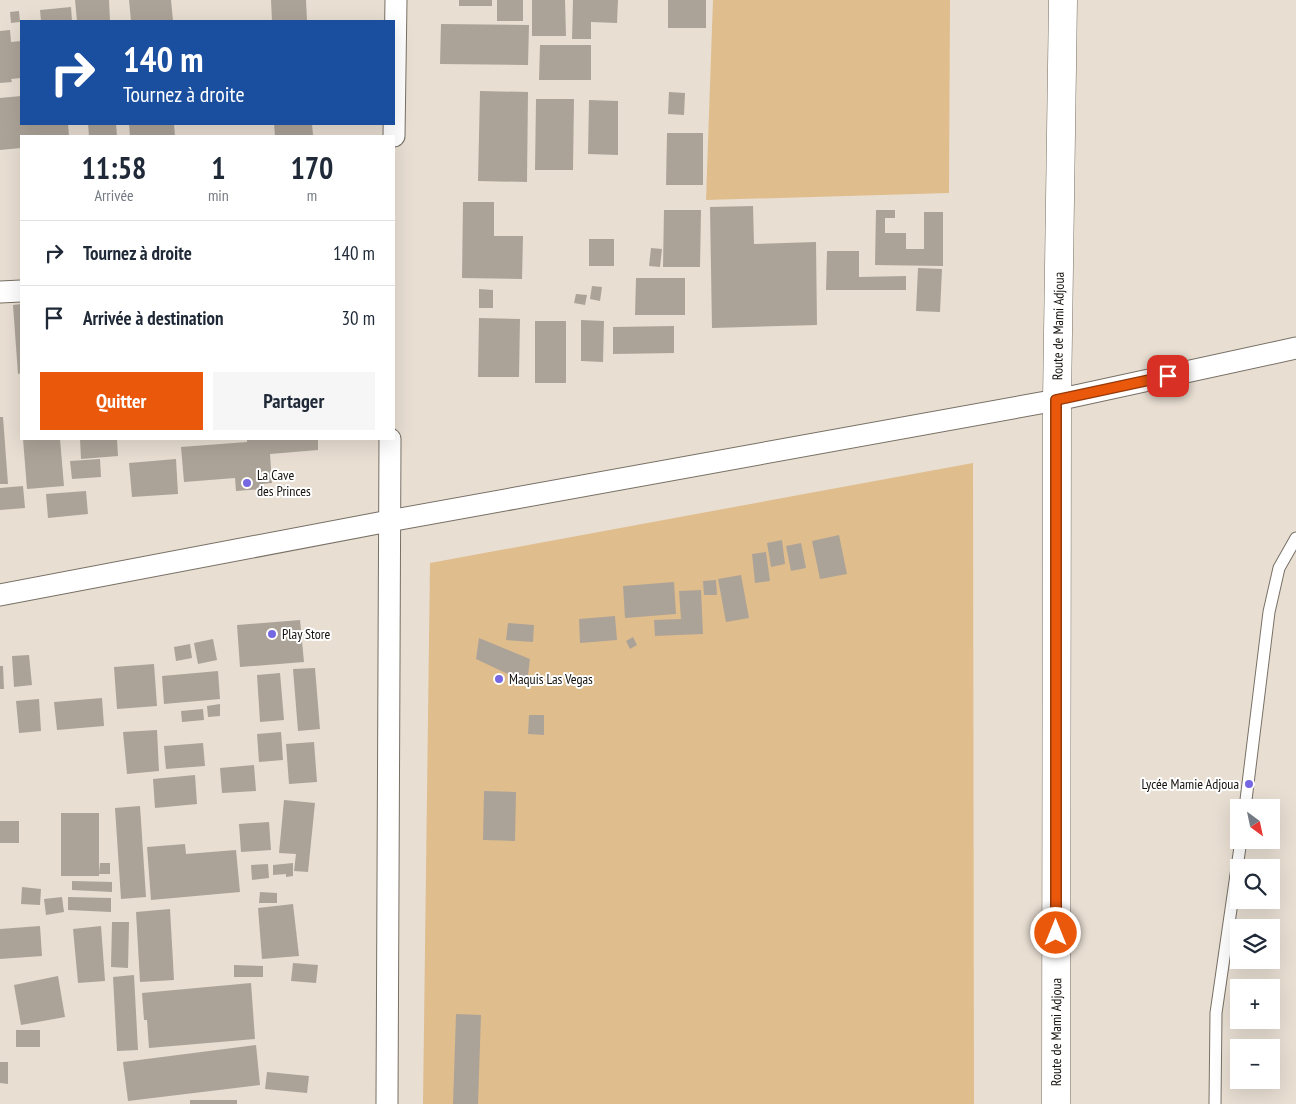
<!DOCTYPE html>
<html lang="fr">
<meta charset="utf-8">
<style>
:root{--surface:#fff;--page:#f6f6f7;--text:#1f2937;--muted:#747a83;--line:#e0e1e3;--accent:#ea580c}
body{margin:0;font-family:"PT Sans Narrow",sans-serif;background:var(--page);color:var(--text);height:100vh;display:flex;flex-direction:column;font-size:19px;white-space:nowrap}
*{box-sizing:border-box;margin:0}
p{font-size:16px;color:var(--muted)}
.icon{flex:none;width:28px;height:28px;fill:none;stroke:currentColor;stroke-width:2;stroke-linecap:round;stroke-linejoin:round}
.map{position:relative;flex:1;overflow:hidden}
.panel{position:absolute;left:20px;top:135px;width:375px;height:305px;display:flex;flex-direction:column;background:var(--surface);border-radius:0px;box-shadow:0 5px 20px #0002}
.panel>*{flex:none}
.hud{position:absolute;left:20px;top:20px;width:375px;height:105px;border-radius:0px;box-shadow:0 5px 20px #0002;background:#1a4fa0;color:#fff;overflow:hidden}
.needle{width:32px;rotate:147deg}
.tools{position:absolute;left:1230px;top:799px;display:grid;gap:10px}
.tools a{display:grid;place-items:center;width:50px;height:50px;border-radius:0px;background:var(--surface);box-shadow:0 5px 20px #0002;font-size:25px}
.pin{position:absolute;display:grid;place-items:center;width:42px;height:42px;color:#fff;margin:-21px;border-radius:10px;box-shadow:0 2px 8px #0006}
.me{position:absolute;width:55px;margin:-28px;rotate:0deg;stroke-linejoin:round;filter:drop-shadow(0 0 4px #0008)}
.turn{display:flex;align-items:center;gap:18px;height:105px;padding:0 20px;font-size:22px}
.turn .icon{width:65px;height:65px;stroke-width:2.5}
.turn b{display:block;font-size:35px;line-height:42px}
.eta{display:flex;justify-content:space-evenly;align-items:center;height:85px;text-align:center}
.eta b{font-size:30px;font-weight:700;line-height:35px}
.primary-button{display:flex;gap:10px;margin-top:auto;padding:10px 20px}
.primary-button a{flex:1;height:58px;border-radius:0px;background:var(--accent);color:#fff;font-size:20px;font-weight:700;line-height:58px;text-align:center}
.primary-button a+a{background:var(--page);color:var(--text)}
ul{padding:0;list-style:none}
li{display:flex;align-items:center;gap:15px;height:65px;padding:0 20px;border-top:1px solid var(--line)}
li div{flex:1}
li b{display:block;font-size:19px}
li em{font-style:normal}
.map>svg:first-child{display:block}
</style>
<div class="map">
<svg width="1296" height="1104" viewBox="0 0 1296 1104">
<rect width="100%" height="100%" fill="#e8ded2"/>
<!-- green -->
<g fill="#e0bd8d">
<path d="M713,0H950L949,193L706,200Z"/>
<path d="M973,463L974,1104H423L430,563Z"/>
</g>
<!-- building -->
<g fill="#aca398">
<path d="M75,0H109L110,21H77Z"/>
<path d="M129,0H171L173,21H131Z"/>
<path d="M271,0H306L307,21H272Z"/>
<rect x="459" y="0" width="33" height="6"/>
<rect x="497" y="0" width="26" height="21"/>
<path d="M532,0H565L566,36H532Z"/>
<path d="M573,0H618L617,23L591,22V39H572Z"/>
<rect x="668" y="0" width="38" height="28"/>
<path d="M71,7L72,21H41L40,10Z"/>
<path d="M19,11L20,22L11,23L10,12Z"/>
<path d="M441,24L529,25L528,65L440,64Z"/>
<path d="M10,30L11,42L21,41V78L11,79L12,82L0,83V31Z"/>
<path d="M540,45H591V80H539Z"/>
<path d="M480,91L528,92L527,182L478,181Z"/>
<path d="M669,92L685,93L684,115L668,114Z"/>
<path d="M21,96V124H68L69,136H21V148L0,150V98Z"/>
<path d="M536,99H574L573,170H535Z"/>
<path d="M589,100L618,101V155L588,154Z"/>
<path d="M88,124H116L117,136H89Z"/>
<path d="M129,124H174L175,136H130Z"/>
<path d="M274,124H312L313,135L275,136Z"/>
<path d="M667,133H703V185H666Z"/>
<path d="M463,202H494V236H523L522,279L462,278Z"/>
<path d="M753,206L754,244L816,242L817,325L712,328L710,207Z"/>
<path d="M664,210H701L700,267H663Z"/>
<path d="M876,210H895V218H885V233H906V249H924V212H943V266L875,265Z"/>
<rect x="589" y="239" width="25" height="27"/>
<path d="M651,248L662,249L660,267L649,266Z"/>
<path d="M827,251H859V277L906,276V290H826Z"/>
<path d="M918,268L942,269L940,312L916,311Z"/>
<path d="M636,278H685V315H635Z"/>
<path d="M592,286L602,287L600,301L590,299Z"/>
<path d="M479,289L493,290V308H479Z"/>
<path d="M576,294L587,295L585,305L574,303Z"/>
<path d="M21,304V373L18,374L13,305Z"/>
<path d="M479,318L520,319L519,377H478Z"/>
<path d="M581,320L604,321L603,362L581,361Z"/>
<rect x="535" y="321" width="31" height="62"/>
<path d="M674,326V353L613,354V327Z"/>
<path d="M0,417H3L8,484H0Z"/>
<path d="M23,439H60L64,486L27,489Z"/>
<path d="M80,439H117L118,456L81,459Z"/>
<path d="M247,439H318V450L270,454L272,483L262,484L263,489L236,491L235,478L184,482L181,447L247,442Z"/>
<path d="M100,459L101,477L72,479L70,461Z"/>
<path d="M176,459L178,494L132,497L129,463Z"/>
<path d="M23,486L25,508L0,510V488Z"/>
<path d="M86,491L88,514L48,518L46,494Z"/>
<path d="M839,535L847,574L820,579L812,541Z"/>
<path d="M782,540L785,564L771,567L767,543Z"/>
<path d="M801,543L806,568L791,571L786,546Z"/>
<path d="M766,552L770,581L755,583L752,554Z"/>
<path d="M741,575L749,618L726,622L718,579Z"/>
<path d="M716,580L717,595H704L703,581Z"/>
<path d="M674,582L676,614L625,618L623,586Z"/>
<path d="M701,590L703,634L655,636L654,620L681,619L679,591Z"/>
<path d="M615,616L617,640L580,643L579,619Z"/>
<path d="M300,620L304,662L240,667L237,625Z"/>
<path d="M508,623L534,625L533,642L506,640Z"/>
<path d="M633,637L637,645L630,649L626,641Z"/>
<path d="M479,638L530,659L527,683L476,659Z"/>
<path d="M213,639L217,660L198,664L194,643Z"/>
<path d="M190,644L192,658L176,661L174,647Z"/>
<path d="M29,655L32,685L14,687L12,656Z"/>
<path d="M154,664L157,706L117,709L114,667Z"/>
<path d="M0,666H3L4,689H0Z"/>
<path d="M315,668L320,729L298,731L293,669Z"/>
<path d="M218,671L220,699L164,704L162,676Z"/>
<path d="M280,673L284,720L260,722L257,675Z"/>
<path d="M102,698L104,726L57,730L54,702Z"/>
<path d="M39,699L41,731L19,733L16,701Z"/>
<path d="M220,704V716L208,717L207,706Z"/>
<path d="M203,709L204,720L182,722L181,711Z"/>
<path d="M529,715H544V735L528,734Z"/>
<path d="M157,730L159,771L127,774L123,732Z"/>
<path d="M281,732L283,760L259,762L257,734Z"/>
<path d="M314,742L317,782L289,784L286,744Z"/>
<path d="M203,743L205,766L166,769L164,746Z"/>
<path d="M254,765L256,791L222,793L220,768Z"/>
<path d="M195,775L197,804L155,808L153,779Z"/>
<path d="M484,791L516,792L515,841L483,840Z"/>
<path d="M284,800L315,803L308,872L294,871L296,854L279,853Z"/>
<path d="M140,806L146,897L121,899L115,808Z"/>
<rect x="61" y="813" width="38" height="63"/>
<rect x="0" y="821" width="19" height="22"/>
<path d="M269,822L271,850L241,852L239,824Z"/>
<path d="M185,844L186,854L236,850L240,892L151,900L147,847Z"/>
<path d="M100,863H110V874H99Z"/>
<path d="M293,863V876L286,877V874L273,875V865Z"/>
<path d="M268,864L269,878L252,880L251,865Z"/>
<path d="M72,881L112,882V892L72,890Z"/>
<path d="M22,887L41,889L40,905L21,904Z"/>
<path d="M260,892L277,893V903H259Z"/>
<path d="M62,897L64,912L46,915L44,899Z"/>
<path d="M68,897L111,898V912L68,910Z"/>
<path d="M293,904L299,956L262,959L258,908Z"/>
<path d="M170,909L174,980L140,982L136,912Z"/>
<path d="M112,922H129L128,968L111,967Z"/>
<path d="M40,926L42,956L0,959V929Z"/>
<path d="M101,926L105,981L78,983L73,929Z"/>
<path d="M293,963L318,965L316,983L291,981Z"/>
<path d="M234,965L263,966V977H234Z"/>
<path d="M134,975L138,1050L117,1051L113,977Z"/>
<path d="M58,976L65,1017L21,1025L14,985Z"/>
<path d="M251,983L255,1039L149,1048L147,1020H144L142,993Z"/>
<path d="M456,1014L481,1015L478,1104H453Z"/>
<rect x="16" y="1030" width="24" height="17"/>
<path d="M256,1045L260,1085L128,1101L123,1062Z"/>
<path d="M0,1062H8V1084L0,1083Z"/>
<path d="M267,1072L309,1076L307,1093L265,1089Z"/>
<rect x="190" y="1100" width="47" height="4"/>
</g>
<g fill="none" stroke-linecap="round" stroke-linejoin="round">
<!-- lane casing -->
<g stroke="#787065" stroke-width="13">
<g id="lane">
<path d="M1245,808L1269,612L1279,568L1296,538"/>
<path d="M1215,1104L1216,1013L1241,840"/>
</g>
</g>
<!-- street casing -->
<g stroke="#787065" stroke-width="23">
<g id="street">
<path d="M394,136L396,0"/>
<path d="M0,292L21,291"/>
<path d="M0,595L389,521L1057,400L1296,348"/>
<path d="M387,1104L390,439"/>
</g>
</g>
<!-- secondary casing -->
<g stroke="#787065" stroke-width="29">
<g id="secondary">
<path id="s1" d="M1056,1104L1057,400L1063,0"/>
</g>
</g>
<!-- lane -->
<use href="#lane" stroke="#fff" stroke-width="11"/>
<!-- street -->
<use href="#street" stroke="#fff" stroke-width="21"/>
<!-- secondary -->
<use href="#secondary" stroke="#fff" stroke-width="28"/>
</g>
<g fill="none" stroke-linecap="round" stroke-linejoin="round">
<!-- route casing -->
<g stroke="#983908" stroke-width="12">
<path id="route" d="M1056,933V400L1168,376"/>
</g>
<!-- route -->
<use href="#route" stroke="#ea580c" stroke-width="9"/>
</g>
<!-- markers -->
<g fill="#7667e2" stroke="#fff" stroke-width="2">
<circle cx="247" cy="483" r="5"/>
<circle cx="272" cy="634" r="5"/>
<circle cx="499" cy="679" r="5"/>
<circle cx="1249" cy="784" r="5"/>
</g>
<g text-anchor="middle" dominant-baseline="central" stroke-width="4" stroke-linejoin="round" paint-order="stroke">
<!-- street labels -->
<g font-size="14" fill="#14110d" stroke="#fff">
<text stroke="none"><textPath href="#s1" startOffset="778">Route de Mami Adjoua</textPath></text>
<text stroke="none"><textPath href="#s1" startOffset="72">Route de Mami Adjoua</textPath></text>
</g>
<!-- poi labels -->
<g font-size="14" fill="#14110d" stroke="#fff" text-anchor="start">
<text x="257" y="475">La Cave<tspan x="257" dy="16">des Princes</tspan></text>
<text x="282" y="634">Play Store</text>
<text x="509" y="679">Maquis Las Vegas</text>
<text x="1239" y="784" text-anchor="end">Lycée Mamie Adjoua</text>
</g>
</g>
</svg>
<div class="tools">
<a><svg class="needle" viewBox="-14 -14 28 28"><path d="M0-13l5 13h-10z" fill="#e53935"/><path d="M0 13l5-13h-10z" fill="#747a83"/></svg></a>
<a><svg class="icon" aria-label="search" viewBox="0 0 24 24"><circle cx="10" cy="10" r="6"/><path d="M15 15l6 6"/></svg></a>
<a><svg class="icon" aria-label="layers" viewBox="0 0 24 24"><path d="M12 4l9 5-9 5-9-5zM3 14l9 5 9-5"/></svg></a>
<a>+</a>
<a>−</a>
</div>
<div class="pin" style="left:1168px;top:376px;background:#d93025"><svg class="icon" aria-label="arrive" viewBox="0 0 24 24"><path d="M6 21V4h12l-3 4 3 4H6"/></svg></div>
<svg class="me" style="left:1056px;top:933px" viewBox="-20 -20 40 40"><circle r="17" fill="#ea580c" stroke="#fff" stroke-width="3"/><path d="M0-11L8 9 0 5-8 9z" fill="#fff"/></svg>
<div class="hud">
<div class="turn"><svg class="icon" aria-label="right" viewBox="0 0 24 24"><path d="M7 20v-9h11M14 6l5 5-5 5"/></svg><div><b>140 m</b>Tournez à droite</div></div>
</div>
<section class="panel">
<div class="eta">
<div><b>11:58</b><p>Arrivée</p></div>
<div><b>1</b><p>min</p></div>
<div><b>170</b><p>m</p></div>
</div>
<ul>
<li><svg class="icon" aria-label="right" viewBox="0 0 24 24"><path d="M7 20v-9h11M14 6l5 5-5 5"/></svg><div><b>Tournez à droite</b></div><em>140 m</em></li>
<li><svg class="icon" aria-label="arrive" viewBox="0 0 24 24"><path d="M6 21V4h12l-3 4 3 4H6"/></svg><div><b>Arrivée à destination</b></div><em>30 m</em></li>
</ul>
<div class="primary-button"><a>Quitter</a><a>Partager</a></div>
</section>
</div>
